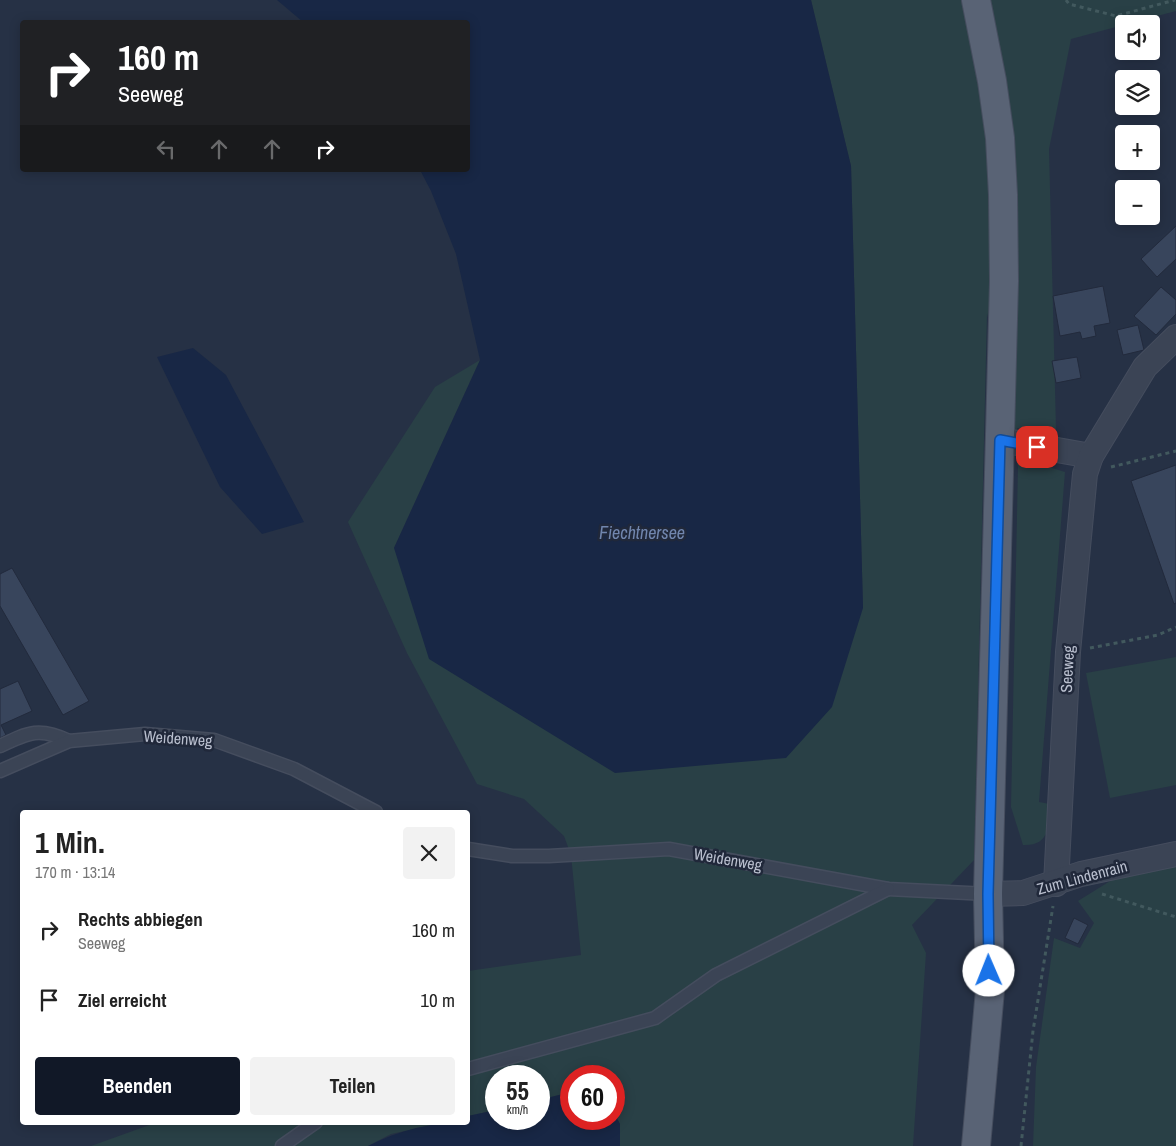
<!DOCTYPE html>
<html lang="de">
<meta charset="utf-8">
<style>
:root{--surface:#fff;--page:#f2f2f2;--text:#222;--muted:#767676;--accent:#111827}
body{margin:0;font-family:"Archivo Narrow",sans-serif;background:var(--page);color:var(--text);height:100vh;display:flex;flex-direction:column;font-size:19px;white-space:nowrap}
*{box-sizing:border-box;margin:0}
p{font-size:16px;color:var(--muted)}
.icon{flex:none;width:28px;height:28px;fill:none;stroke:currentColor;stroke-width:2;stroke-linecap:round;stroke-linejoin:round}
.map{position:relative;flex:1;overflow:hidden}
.panel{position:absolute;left:20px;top:810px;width:450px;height:315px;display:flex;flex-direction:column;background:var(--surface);border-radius:5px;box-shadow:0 2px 12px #0003}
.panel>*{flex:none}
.hud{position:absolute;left:20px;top:20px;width:450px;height:152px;border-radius:5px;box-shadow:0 2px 12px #0003;background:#202124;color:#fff;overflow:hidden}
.fabs{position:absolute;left:1115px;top:15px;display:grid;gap:10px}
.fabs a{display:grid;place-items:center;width:45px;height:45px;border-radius:5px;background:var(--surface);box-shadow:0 2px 12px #0003;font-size:25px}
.speed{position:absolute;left:485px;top:1065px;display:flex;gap:10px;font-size:25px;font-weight:700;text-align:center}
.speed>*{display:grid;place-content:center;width:65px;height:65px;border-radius:50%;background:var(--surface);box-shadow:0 2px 12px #0003;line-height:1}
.speed small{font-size:12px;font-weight:400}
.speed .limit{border:8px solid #d22;background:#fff;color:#111}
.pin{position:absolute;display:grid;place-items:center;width:42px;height:42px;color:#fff;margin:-21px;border-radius:10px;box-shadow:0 2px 8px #0006}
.me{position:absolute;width:55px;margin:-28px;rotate:359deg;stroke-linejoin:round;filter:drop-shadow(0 0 4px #0008)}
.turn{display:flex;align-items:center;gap:18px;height:105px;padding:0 15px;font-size:22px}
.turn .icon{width:65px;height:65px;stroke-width:2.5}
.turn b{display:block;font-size:35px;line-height:42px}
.lanes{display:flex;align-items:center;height:48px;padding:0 15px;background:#0003;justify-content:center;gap:25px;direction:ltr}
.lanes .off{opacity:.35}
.round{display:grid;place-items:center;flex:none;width:52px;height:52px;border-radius:5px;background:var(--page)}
.headline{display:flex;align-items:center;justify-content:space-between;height:85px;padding:0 15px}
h1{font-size:30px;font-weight:700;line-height:38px}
.button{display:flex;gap:10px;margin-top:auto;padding:10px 15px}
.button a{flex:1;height:58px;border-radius:5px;background:var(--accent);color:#fff;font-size:20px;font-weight:700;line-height:58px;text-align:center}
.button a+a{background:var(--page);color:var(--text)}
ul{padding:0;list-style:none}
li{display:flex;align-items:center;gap:15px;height:70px;padding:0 15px}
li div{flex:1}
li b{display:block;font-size:19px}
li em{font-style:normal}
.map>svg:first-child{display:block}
</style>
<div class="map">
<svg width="1176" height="1146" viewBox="0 0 1176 1146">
<rect width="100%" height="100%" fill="#263145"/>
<!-- green -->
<g fill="#294046">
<path d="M811,0H1176V11L1071,39L1049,149L1056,429L1017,428L1023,459L1065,472L1039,802L1050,804C1049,826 1050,846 1023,845L1011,807L1018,467L987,313L974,860L912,925L926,953L913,1146H620V1124L614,1113V1076H571V1092L539,1100V1076H496V1110L468,1116V971L581,955L571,855L564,836L524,799L477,784L407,653L348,522L435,387L480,360L394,548L863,608L851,166Z"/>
<path d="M1176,657V785L1110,798L1086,673Z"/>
<path d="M1176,866V1146H1033L1036,1067L1054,938L1080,948L1094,923L1078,901L1115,878Z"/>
<path d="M155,1123H441L391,1134L368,1146H91Z"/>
</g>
<!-- water -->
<g fill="#182745">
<path d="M277,0H811L851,166L863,608L832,707L786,758L615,773L429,659L394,548L480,360L456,254L431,191L420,170H468V22H303Z"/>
<path d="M193,348L226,375L304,522L262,534L220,487L157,357Z"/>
<path d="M571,1092V1119H614V1113L620,1124V1146H368C399,1130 432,1122 468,1122V1116L496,1110V1119H539V1100Z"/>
</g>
<!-- building -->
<g fill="#38455c" stroke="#222a3c">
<path d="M1176,226V259L1157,277L1141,259Z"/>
<path d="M1103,286L1110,323L1094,326L1096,336L1082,339L1080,332L1060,336L1053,296Z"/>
<path d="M1161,287L1176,300V314L1156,335L1134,316Z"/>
<path d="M1138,325L1144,350L1123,355L1117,330Z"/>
<path d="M1077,357L1081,378L1056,383L1052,361Z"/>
<path d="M1176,465V603L1174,604L1131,481Z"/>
<path d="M12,568L89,701L63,715L0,606V574Z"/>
<path d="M18,681L32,711L1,725L6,735L0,738V689Z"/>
<path d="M1074,918L1088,925L1078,944L1065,938Z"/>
</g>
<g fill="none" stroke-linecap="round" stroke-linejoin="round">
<!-- service casing -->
<g stroke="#454d5e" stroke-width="15">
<g id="service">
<path d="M0,746C29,732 40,727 69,741"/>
<path d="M0,771L69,741L145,734L214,740L294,769L376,812"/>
<path d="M468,849L512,856H549L669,849L888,889L988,894"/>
<path d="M468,1069L655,1018L716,975L888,889"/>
<path d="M282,1146L316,1122"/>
</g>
</g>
<!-- minor casing -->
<g stroke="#454d5e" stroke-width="26">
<g id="minor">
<path d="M1000,440L1091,456"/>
<path d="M1056,884L1068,652L1085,474L1091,456L1145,367L1176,337"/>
<path d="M988,894L1023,893L1081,874L1176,854"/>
</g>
</g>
<!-- primary casing -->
<g stroke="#454d5e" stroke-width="30">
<path id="primary" d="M976,0L992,81L1000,138L1003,195L1004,281L988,894L990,990L976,1146"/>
</g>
<!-- path -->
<g stroke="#42595e" stroke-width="3" stroke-dasharray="4 4" stroke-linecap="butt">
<path d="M1066,0L1069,4L1116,16L1175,0"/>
<path d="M1111,467L1176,451"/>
<path d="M1090,648L1158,635L1176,627"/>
<path d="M1102,894L1176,917"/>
<path d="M1021,1146L1033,1031L1053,906"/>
</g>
<!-- service -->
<use href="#service" stroke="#3b4455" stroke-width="12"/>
<!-- minor -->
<use href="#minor" stroke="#3b4455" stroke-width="24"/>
<!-- primary -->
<use href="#primary" stroke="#596375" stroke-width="28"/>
</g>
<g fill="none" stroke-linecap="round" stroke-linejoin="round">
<!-- route casing -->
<g stroke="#114b97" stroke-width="12">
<path id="route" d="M989,971L988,894L1000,440L1037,447"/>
</g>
<!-- route -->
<use href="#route" stroke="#1a73e8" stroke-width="9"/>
</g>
<g text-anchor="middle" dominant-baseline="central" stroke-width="5" stroke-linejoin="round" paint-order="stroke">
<!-- street labels -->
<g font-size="16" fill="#b9bfce" stroke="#20283a">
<text transform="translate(1067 669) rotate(-87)">Seeweg</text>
<text transform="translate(178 738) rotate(4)">Weidenweg</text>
<text transform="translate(728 859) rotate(10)">Weidenweg</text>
<text transform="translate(1082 877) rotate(-15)">Zum Lindenrain</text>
</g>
<!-- water labels -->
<g font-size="18" font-style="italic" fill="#7186ae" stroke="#20283a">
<text x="642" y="532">Fiechtnersee</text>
</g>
</g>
</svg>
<div class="fabs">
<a><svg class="icon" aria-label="sound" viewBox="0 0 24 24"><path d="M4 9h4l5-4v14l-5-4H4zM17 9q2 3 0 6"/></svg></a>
<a><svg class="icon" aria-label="layers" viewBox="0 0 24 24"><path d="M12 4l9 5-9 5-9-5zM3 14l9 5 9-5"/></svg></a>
<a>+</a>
<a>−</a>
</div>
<div class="speed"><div>55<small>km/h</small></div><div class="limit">60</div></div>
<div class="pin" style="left:1037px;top:447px;background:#d93025"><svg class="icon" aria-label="arrive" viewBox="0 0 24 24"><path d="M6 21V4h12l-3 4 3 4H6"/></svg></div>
<svg class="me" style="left:989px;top:971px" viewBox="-20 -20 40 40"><circle r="19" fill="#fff"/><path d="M0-13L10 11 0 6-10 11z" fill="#1a73e8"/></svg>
<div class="hud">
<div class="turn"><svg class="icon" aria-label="right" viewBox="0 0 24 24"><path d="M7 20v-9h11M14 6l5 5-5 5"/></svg><div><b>160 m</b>Seeweg</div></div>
<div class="lanes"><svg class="icon off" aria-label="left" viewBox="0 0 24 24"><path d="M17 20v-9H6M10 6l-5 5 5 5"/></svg><svg class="icon off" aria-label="ahead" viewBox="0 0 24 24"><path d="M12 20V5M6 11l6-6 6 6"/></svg><svg class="icon off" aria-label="ahead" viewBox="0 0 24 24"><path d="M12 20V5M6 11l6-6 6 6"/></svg><svg class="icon" aria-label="right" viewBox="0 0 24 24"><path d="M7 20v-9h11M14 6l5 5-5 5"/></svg></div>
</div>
<section class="panel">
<div class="headline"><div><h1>1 Min.</h1><p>170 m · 13:14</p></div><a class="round"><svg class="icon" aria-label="close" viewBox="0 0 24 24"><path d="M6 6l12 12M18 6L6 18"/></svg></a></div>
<ul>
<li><svg class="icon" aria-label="right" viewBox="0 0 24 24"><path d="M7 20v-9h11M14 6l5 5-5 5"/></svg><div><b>Rechts abbiegen</b><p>Seeweg</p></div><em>160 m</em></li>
<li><svg class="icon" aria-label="arrive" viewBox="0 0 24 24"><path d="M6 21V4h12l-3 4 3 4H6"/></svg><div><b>Ziel erreicht</b></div><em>10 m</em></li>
</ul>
<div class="button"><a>Beenden</a><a>Teilen</a></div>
</section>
</div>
